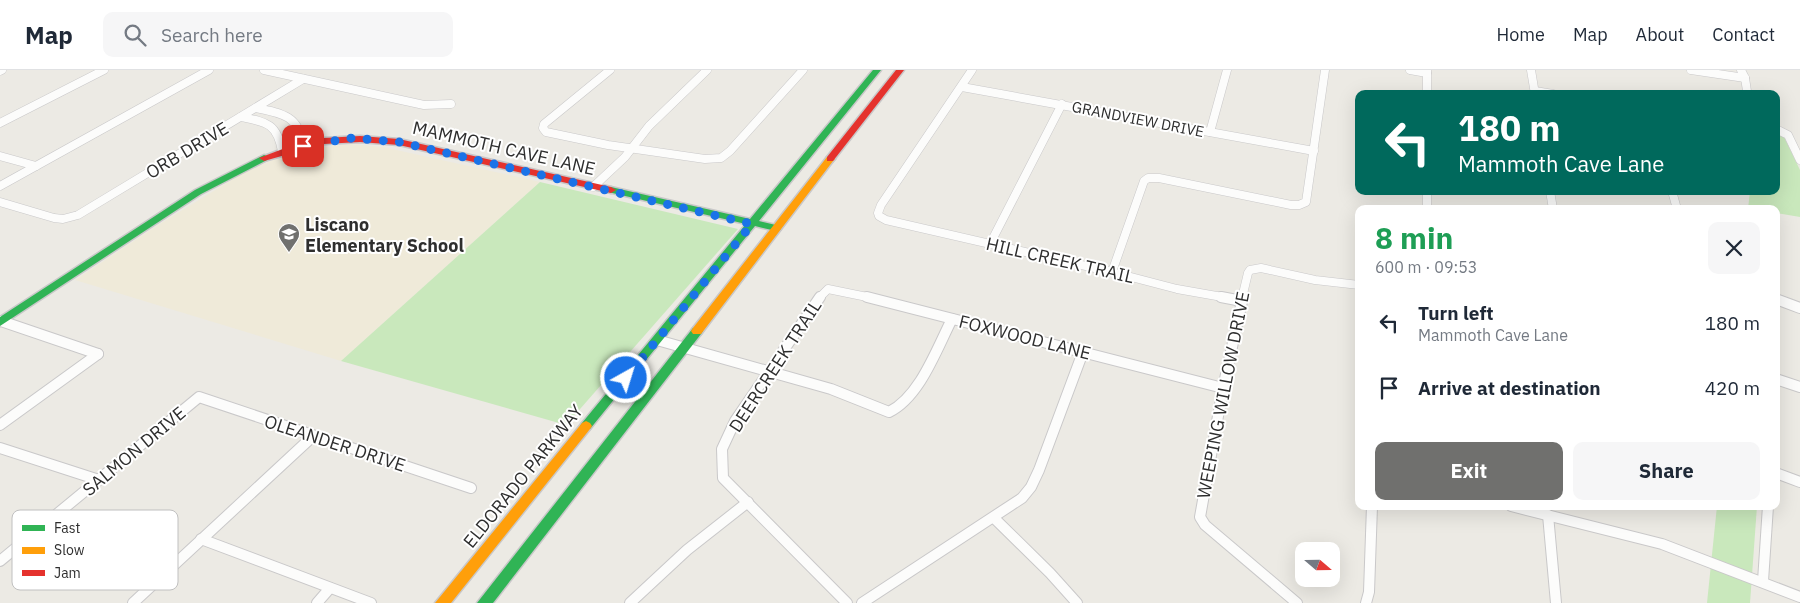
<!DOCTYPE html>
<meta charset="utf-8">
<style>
:root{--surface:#fff;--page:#f6f6f7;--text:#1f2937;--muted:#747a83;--line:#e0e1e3;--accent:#70706e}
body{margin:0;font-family:"IBM Plex Sans",sans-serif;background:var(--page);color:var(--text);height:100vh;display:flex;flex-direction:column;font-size:19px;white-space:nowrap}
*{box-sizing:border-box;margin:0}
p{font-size:16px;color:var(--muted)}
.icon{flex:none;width:28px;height:28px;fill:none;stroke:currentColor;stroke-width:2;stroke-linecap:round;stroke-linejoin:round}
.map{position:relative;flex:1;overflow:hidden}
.drawer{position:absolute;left:1355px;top:135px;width:425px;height:305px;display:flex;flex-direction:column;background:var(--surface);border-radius:10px;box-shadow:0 5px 20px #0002}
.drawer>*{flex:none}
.hud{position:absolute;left:1355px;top:20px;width:425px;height:105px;border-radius:10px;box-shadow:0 5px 20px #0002;background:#00695c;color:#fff;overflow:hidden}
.needle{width:32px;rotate:110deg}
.controls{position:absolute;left:1295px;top:472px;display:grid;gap:10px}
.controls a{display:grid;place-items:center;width:45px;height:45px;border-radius:10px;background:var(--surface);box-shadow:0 5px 20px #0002;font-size:25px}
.pin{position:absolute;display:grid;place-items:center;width:42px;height:42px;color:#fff;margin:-21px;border-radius:10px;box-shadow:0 2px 8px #0006}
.me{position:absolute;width:55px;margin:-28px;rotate:39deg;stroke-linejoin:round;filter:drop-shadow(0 0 4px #0008)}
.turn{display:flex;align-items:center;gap:18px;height:105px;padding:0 20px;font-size:22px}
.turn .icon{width:65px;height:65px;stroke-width:2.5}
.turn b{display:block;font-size:35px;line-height:42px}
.round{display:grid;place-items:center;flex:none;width:52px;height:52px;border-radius:10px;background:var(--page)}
.summary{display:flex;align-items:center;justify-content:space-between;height:85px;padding:0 20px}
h1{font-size:30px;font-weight:800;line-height:38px;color:#1e9e55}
.action{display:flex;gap:10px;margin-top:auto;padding:10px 20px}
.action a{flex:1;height:58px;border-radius:10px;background:var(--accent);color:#fff;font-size:20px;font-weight:800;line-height:58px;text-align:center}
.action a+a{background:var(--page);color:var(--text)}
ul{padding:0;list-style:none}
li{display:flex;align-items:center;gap:15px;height:65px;padding:0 20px}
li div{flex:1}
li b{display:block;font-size:19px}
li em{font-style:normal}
header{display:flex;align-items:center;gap:30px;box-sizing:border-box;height:70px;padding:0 25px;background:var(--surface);border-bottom:1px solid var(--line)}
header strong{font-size:24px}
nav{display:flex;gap:28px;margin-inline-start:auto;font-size:18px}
.search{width:350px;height:45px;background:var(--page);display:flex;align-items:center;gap:12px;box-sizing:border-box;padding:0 18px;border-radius:10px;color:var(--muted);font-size:19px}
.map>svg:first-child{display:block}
</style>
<header>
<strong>Map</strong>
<div class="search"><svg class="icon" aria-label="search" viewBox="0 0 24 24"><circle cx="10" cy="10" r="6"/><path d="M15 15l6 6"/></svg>Search here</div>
<nav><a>Home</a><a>Map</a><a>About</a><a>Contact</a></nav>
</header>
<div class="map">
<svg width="1800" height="533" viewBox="0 0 1800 533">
<rect width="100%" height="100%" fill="#eceae4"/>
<!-- education -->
<path fill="#efead9" d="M351,74L383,77L540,112L341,291L75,210L158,155L243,103L282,86L318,78Z"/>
<!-- green -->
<g fill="#c9e8bc">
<path d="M1776,62L1783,65L1800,100V147L1776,143V139H1748L1750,121H1776Z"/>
<path d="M540,112L738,159L566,355L341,291Z"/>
<path d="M1717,436H1757L1750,533H1707Z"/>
</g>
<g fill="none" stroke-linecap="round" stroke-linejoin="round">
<!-- street-far1 casing -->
<g stroke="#c9c8c9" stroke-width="9">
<g id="street-far1">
<path d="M264,0L424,35L451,34"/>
<path d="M610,0L544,54L543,58L546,62L608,75L705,89L721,88L730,81L803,0"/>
<path d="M972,0L881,135L878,143L879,146L886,150L1112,202L1177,219L1228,228"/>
<path d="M1410,0L1427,3"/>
<path d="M1427,0V24"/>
<path d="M1531,0L1535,24"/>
<path d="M1691,0L1745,8"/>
<path d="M1741,0L1745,8L1747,21L1745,24"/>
<path d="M0,1L2,0"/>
<path d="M962,17L1314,81"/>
<path d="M1535,21L1553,24"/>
<path d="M256,38C282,43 300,46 303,76"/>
<path d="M241,47C266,52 277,53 282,81"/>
<path d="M0,53L104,0"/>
<path d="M1776,59L1788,65L1800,90"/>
<path d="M1210,62L1227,0"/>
<path d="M0,86L36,96"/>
<path d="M0,116L209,0"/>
<path d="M593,117L625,87L649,56L707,0"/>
<path d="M1427,121V139"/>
<path d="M1550,121L1553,139"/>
<path d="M1672,121L1677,139"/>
<path d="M0,132L54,148L63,149L78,145L303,9"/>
<path d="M990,174L1062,34"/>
<path d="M1112,202L1144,111L1148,108H1159L1291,135H1299L1306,132L1325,0"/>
<path d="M819,228L828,219L872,228"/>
<path d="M1242,228L1248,203L1250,200L1261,198L1315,210L1359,215"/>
</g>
</g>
<!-- street casing -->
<g stroke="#c9c8c9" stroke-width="12">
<g id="street">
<path d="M820,227L735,351L722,379L723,408L847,533"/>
<path d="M867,227L1223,318"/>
<path d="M1221,227L1242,231"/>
<path d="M1243,227L1223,318L1200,447L1205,455L1297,533"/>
<path d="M1776,229L1800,238"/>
<path d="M1,251L98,284"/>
<path d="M657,270L831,319L889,342C920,327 937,278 952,249"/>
<path d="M1776,309L1800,317"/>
<path d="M0,355L98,284"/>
<path d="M0,378L99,410"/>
<path d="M1776,403L1800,412"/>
<path d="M1511,436L1662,474L1800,527"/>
<path d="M1548,445L1556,533"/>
<path d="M994,448L1050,503L1077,533"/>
<path d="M201,469L371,533"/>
<path d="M0,491L199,327L471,418"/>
<path d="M1763,511L1768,436"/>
<path d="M133,533L312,367"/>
<path d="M317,533L330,518"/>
<path d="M630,533L687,480L748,432"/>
<path d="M862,533L1022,428L1031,417L1039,400L1083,282"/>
<path d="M1366,533L1369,522L1372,436"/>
</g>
</g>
<!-- fast casing -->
<g stroke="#c9c8c9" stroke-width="3">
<g id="fast">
<path d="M873,0H881L759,151L780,156L781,158L780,160L776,161L755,156L590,359H582L580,356L582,353L746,154L608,122V118L611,117L750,149Z"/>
<path d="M264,85L267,86V90L201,124L0,256V247L195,120Z"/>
<path d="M697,257L701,258L703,261L701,264L493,533H477L693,258Z"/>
</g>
</g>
<!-- slow casing -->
<g stroke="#c9c8c9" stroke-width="3">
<g id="slow">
<path d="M830,86L835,89L833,91L701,264H693L691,261L693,258L827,87Z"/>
<path d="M586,351L590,353L592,356L590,359L451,533H435L582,353Z"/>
</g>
</g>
<!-- jam casing -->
<g stroke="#c9c8c9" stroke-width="3">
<g id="jam">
<path d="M896,0H904L833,91H827V87Z"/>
<path d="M360,66L399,69L611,117L616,120L611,123L399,75L360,72L324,74L264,91L259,88L288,77L324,68Z"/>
</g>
</g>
<!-- street-far1 -->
<use href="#street-far1" stroke="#fcfcfb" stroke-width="8"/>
<!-- street -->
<use href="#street" stroke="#fcfcfb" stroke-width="10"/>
<!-- fast -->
<use href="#fast" fill="#30b455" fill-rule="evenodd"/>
<!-- slow -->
<use href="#slow" fill="#ff9f0a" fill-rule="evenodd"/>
<!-- jam -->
<use href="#jam" fill="#e5322d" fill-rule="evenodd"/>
</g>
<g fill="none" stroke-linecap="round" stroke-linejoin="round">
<!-- route -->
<path stroke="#1a73e8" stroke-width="9" stroke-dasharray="0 16.2" d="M303,76L352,68L399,72L752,154L626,308"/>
</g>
<!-- icons -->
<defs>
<g id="school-pin" transform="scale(1.125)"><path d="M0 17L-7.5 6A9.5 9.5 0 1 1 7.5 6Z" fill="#70706e" stroke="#fff"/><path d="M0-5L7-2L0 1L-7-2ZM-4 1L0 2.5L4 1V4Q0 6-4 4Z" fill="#fff"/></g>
</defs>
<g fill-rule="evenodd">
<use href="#school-pin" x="289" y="164"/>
</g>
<g text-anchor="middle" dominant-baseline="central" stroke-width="4" stroke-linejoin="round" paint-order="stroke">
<!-- far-street labels -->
<g font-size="15" fill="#2e2e2e" stroke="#fff">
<text transform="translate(1138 49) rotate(11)">GRANDVIEW DRIVE</text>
</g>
<!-- street labels -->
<g font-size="18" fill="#2e2e2e" stroke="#fff">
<text transform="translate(504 78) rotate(13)">MAMMOTH CAVE LANE</text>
<text transform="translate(187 80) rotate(-31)">ORB DRIVE</text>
<text transform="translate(1060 190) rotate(13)">HILL CREEK TRAIL</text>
<text transform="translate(1025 267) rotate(14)">FOXWOOD LANE</text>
<text transform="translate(775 296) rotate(-57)">DEERCREEK TRAIL</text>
<text transform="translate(1223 325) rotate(-79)">WEEPING WILLOW DRIVE</text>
<text transform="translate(335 373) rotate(18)">OLEANDER DRIVE</text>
<text transform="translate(134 381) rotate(-40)">SALMON DRIVE</text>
<text transform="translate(523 406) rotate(-51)">ELDORADO PARKWAY</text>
</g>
<!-- poi labels -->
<g font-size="18" font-weight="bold" fill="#2e2e2e" stroke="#fff" text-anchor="start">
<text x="305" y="154">Liscano<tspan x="305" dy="21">Elementary School</tspan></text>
</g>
</g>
<!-- legend -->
<rect x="12" y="440" width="166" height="80" rx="8" fill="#fff" stroke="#c0c0c0" stroke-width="1"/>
<rect x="22" y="455" width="23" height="6" fill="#30b455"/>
<rect x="22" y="477" width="23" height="7" fill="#ff9f0a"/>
<rect x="22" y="500" width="23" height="6" fill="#e5322d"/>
<g font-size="14" fill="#2e2e2e">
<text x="54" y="463">Fast</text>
<text x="54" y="485">Slow</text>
<text x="54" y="508">Jam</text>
</g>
</svg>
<div class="controls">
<a><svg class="needle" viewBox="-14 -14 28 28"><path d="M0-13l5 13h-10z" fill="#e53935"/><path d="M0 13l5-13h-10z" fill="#747a83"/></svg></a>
</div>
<div class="pin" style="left:303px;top:76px;background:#d93025"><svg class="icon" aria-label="arrive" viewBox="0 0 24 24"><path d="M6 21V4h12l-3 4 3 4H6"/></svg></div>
<svg class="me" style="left:626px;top:308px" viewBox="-20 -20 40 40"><circle r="17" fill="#1a73e8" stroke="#fff" stroke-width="3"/><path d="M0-11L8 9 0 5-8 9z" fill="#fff"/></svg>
<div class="hud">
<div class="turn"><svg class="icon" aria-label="left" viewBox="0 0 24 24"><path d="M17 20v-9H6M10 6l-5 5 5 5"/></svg><div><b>180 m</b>Mammoth Cave Lane</div></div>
</div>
<section class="drawer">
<div class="summary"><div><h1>8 min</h1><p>600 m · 09:53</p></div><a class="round"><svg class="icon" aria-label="close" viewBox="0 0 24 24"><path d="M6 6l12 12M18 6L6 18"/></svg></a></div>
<ul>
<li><svg class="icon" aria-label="left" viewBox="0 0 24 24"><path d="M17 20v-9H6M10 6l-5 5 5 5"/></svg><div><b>Turn left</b><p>Mammoth Cave Lane</p></div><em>180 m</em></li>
<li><svg class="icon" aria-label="arrive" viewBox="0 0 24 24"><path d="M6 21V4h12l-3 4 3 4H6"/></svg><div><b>Arrive at destination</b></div><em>420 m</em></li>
</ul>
<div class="action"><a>Exit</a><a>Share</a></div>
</section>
</div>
